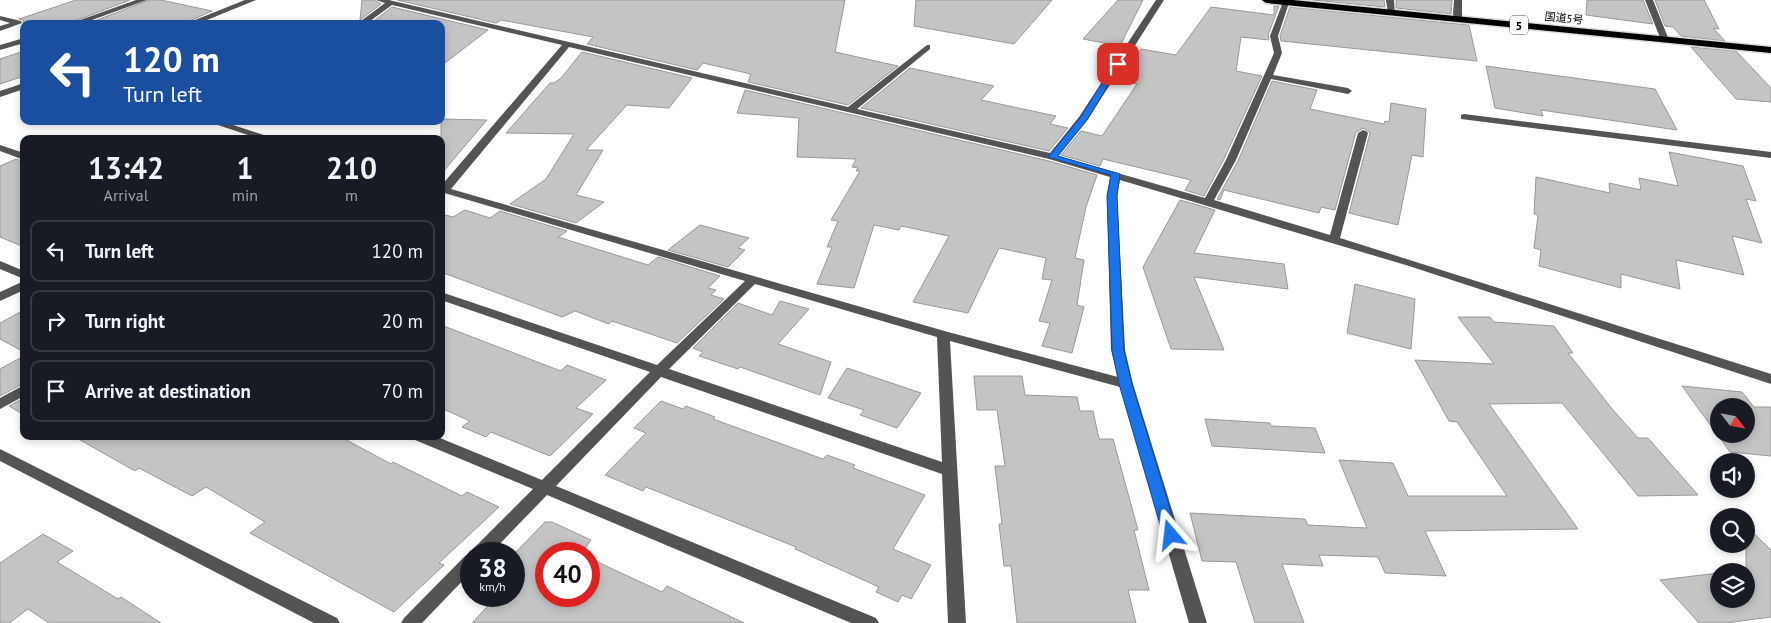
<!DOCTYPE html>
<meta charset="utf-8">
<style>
:root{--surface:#171b24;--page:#242831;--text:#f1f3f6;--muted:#9ea1a6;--line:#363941}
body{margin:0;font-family:"PT Sans","Noto Sans JP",sans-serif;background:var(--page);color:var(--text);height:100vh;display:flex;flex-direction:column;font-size:19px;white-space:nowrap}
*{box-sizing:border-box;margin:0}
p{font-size:16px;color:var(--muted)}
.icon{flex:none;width:28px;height:28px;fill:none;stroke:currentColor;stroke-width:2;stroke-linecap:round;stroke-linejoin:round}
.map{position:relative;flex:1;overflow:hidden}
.sheet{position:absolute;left:20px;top:135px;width:425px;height:305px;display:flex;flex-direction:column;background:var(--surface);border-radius:10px;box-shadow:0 2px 8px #0003}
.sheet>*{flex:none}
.top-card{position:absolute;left:20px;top:20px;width:425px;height:105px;border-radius:10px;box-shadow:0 2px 8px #0003;background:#1a4fa0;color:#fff;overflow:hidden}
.needle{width:32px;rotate:122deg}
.buttons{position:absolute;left:1710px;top:398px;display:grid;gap:10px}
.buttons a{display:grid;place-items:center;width:45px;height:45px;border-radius:50%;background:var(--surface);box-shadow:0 2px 8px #0003;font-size:25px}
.speed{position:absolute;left:460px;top:542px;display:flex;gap:10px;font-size:25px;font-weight:700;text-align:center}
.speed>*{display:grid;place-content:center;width:65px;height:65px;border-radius:50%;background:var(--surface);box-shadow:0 2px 8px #0003;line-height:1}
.speed small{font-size:12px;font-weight:400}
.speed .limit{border:8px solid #d22;background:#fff;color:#111}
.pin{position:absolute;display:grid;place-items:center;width:42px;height:42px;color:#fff;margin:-21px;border-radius:10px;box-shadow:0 2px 8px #0006}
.me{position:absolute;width:55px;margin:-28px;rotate:343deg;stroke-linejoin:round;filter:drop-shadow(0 0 4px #0008)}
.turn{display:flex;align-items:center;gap:18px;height:105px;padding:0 20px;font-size:22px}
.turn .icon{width:65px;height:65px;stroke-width:2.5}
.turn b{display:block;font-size:35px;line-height:42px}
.eta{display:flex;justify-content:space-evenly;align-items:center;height:85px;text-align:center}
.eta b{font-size:30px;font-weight:700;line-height:35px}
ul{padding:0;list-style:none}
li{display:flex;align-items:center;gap:15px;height:62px;margin:0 10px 8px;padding:0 10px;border:2px solid var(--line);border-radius:10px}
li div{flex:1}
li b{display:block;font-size:19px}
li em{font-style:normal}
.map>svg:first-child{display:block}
</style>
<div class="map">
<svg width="1771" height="623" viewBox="0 0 1771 623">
<rect width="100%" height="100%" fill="#fff"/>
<!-- building -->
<g fill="#c4c4c4" stroke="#989898" fill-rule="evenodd">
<path d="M76,0H130L67,24H24L23,20L19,19Z"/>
<path d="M149,0H161L212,11L183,24H87Z"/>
<path d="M362,0H374L381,4L360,20Z"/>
<path d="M397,0H845L835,52L898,66L848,105L748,82L751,74L703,63L697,70L587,44L593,37L501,20L496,23Z"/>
<path d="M916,0H1052L1014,44L914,26Z"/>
<path d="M1118,0H1143L1120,46L1083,39Z"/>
<path d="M1312,0H1384L1385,7Z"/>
<path d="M1396,0H1452L1451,14L1396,8Z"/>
<path d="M1587,0H1643L1653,24L1586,15Z"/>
<path d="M1655,0H1704L1719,29L1713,28L1725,41L1681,36L1673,27L1665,26Z"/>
<path d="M1274,6H1279L1268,35L1269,40L1241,37L1236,71L1262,76L1224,159L1204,196L1185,190L1191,180L1103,159L1100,166L1061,155L1081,131L1102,136L1137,84L1119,81L1141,49L1176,55L1211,7L1274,15Z"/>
<path d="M392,7L488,30L441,66V24H370Z"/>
<path d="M1290,7L1469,25L1477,61L1281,41L1280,36Z"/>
<path d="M1691,47L1736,51L1771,88V102L1736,99Z"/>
<path d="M24,51V76L0,84V59Z"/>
<path d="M582,52L692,78L669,108L627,105L586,150H603L576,195L604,202L576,223L510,204L546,179L574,134L506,133L550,83H554L561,78Z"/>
<path d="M1486,66L1655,89L1677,130L1541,110L1543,116L1495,108Z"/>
<path d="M910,68L994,86L981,100L1056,116L1050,124L1068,128L1049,151L861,108Z"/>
<path d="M1272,81L1317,90L1310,109L1384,124L1385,121L1389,122L1391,103L1426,109L1423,157L1412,155L1398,225L1349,213L1370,133L1364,128L1356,132L1335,210L1321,207L1319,213L1224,190L1220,200L1217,199L1238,161Z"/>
<path d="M745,90L1049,161L1097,175L1086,207L1075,258L1084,260L1077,305L1084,307L1072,353L1042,346L1050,323L1039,321L1052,280L1042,279L1046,258L999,248L968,313L913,302L949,236L901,226L899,230L874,225L854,288L817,284L832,247H827L838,221L831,220L860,171H856L858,168L852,167L856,159L797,157L799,118L737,113Z"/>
<path d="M441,119L487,120L441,174Z"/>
<path d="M1669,152L1743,166L1756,201L1746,199L1762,243L1732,236L1744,275L1676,260L1680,289L1621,274V288L1539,266L1541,250L1534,248L1538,215L1534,214L1536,177L1610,193L1609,183L1641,190L1639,178L1678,186Z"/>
<path d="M16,159L24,162V247L0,237V166Z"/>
<path d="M1180,200L1215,210L1194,253L1284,264L1288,289L1194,277L1224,350L1171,349L1143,267Z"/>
<path d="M465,210L490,218L500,211L567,231L558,237L632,260L648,265L658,257L720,276L708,288L716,290L711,295L724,299L677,343L612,321L609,324L575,311L562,317L441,272V214L453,217Z"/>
<path d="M700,225L749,238L738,248L745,250L728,267L668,250Z"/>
<path d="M1355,284L1415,299L1411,349L1347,333Z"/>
<path d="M780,301L809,309L778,344L831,362L820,395L740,367L738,369L699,356L703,352L693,348L738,303L772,315Z"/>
<path d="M24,310V352L0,339V323Z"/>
<path d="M1458,317H1490L1494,322L1554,326L1573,353H1568L1613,410L1638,438H1648L1698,495L1638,496L1562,403L1489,404L1578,529L1425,531L1446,576L1385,573L1378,557L1319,555L1323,566L1282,564L1304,623H1255L1236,562L1202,561L1190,513L1305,519L1308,525L1367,528L1339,460L1393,463L1408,496H1507L1457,422L1449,421L1415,360L1494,364Z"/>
<path d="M441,325L561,371L567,365L606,380L576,408L593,414L550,456L491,432L486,437L462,427L470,421L441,408Z"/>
<path d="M24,356V383L0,396V369Z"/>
<path d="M847,368L921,393L897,428L860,415L864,410L828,398Z"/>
<path d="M974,376H1022L1025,395L1077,397L1080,411H1093L1099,439H1113L1138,530H1134L1149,590H1128L1136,623H1017L1011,566H1004L999,524H1002L995,466H1005L997,410H977Z"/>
<path d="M1682,386L1742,392L1754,407H1771V456L1730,452ZM1719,406H1746V434H1719Z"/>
<path d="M24,398V415L9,406Z"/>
<path d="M661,401L683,409L686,406L715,417L713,419L823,459L827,455L855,465L853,468L925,495L893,549L931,565L911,599L902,595L898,602L876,592L879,587L795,549L796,547L646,487L643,491L605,475L646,433L634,428Z"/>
<path d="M1205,419L1270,423L1271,426L1315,428L1325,453L1212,446Z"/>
<path d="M73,436H339L391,464L393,462L462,496L467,492L499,507L439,563L444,565L394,612L250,533L265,522L206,487L192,496L139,468L135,471Z"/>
<path d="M545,522H552L591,540L581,554H546V596H589V558L662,592L667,586L744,623H472L497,596H514V579L520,573L514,570V554Z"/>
<path d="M1746,526L1771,550V617L1726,623H1699L1660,580L1719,573V599H1746V571H1734L1749,570L1746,567Z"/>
<path d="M43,534L73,551L57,562L118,599L121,597L161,623H49L28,609L9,623H0V563Z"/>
</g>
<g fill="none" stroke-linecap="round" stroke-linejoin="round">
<!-- highway casing -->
<g stroke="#dbdbdb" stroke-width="3">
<path id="highway" d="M1262,0H1293L1771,47V53L1266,3Z"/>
</g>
<!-- minor -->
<g fill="#545454" fill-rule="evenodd">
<path d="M136,0H147L81,24H69Z"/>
<path d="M245,0H256L197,24H185Z"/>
<path d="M376,0H389L848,107L927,45H930V49L857,109L1050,153L1079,117L1156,0H1164L1088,119L1058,156L1205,198L1226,160L1274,53L1270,36L1283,2L1290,0L1278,36L1282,53L1273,75L1348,88L1352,91L1348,94L1271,79L1236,160L1214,200L1330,235L1358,133L1363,130L1366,131L1368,133L1340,238L1771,374V384L1409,266L1120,180L1117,196L1125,350L1133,384L1207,623H1189L1120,387L950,341L966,623H948L942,474L661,377L556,486L876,618L879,623H851L547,495L490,554H471V572L422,623H401L404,618L465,556L471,554L473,549L533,489L415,440L413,436H435L542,480L650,372L441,300V292L657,365L745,281L441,192V186L562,45L392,5L366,24H357L385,3ZM569,47L1049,159L1110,177L1107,196L1111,350L1118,377L948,332L451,189ZM755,284L937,337L942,462L669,369Z"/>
<path d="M1386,0H1394L1395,15L1388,13Z"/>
<path d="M1454,0H1462V21H1456L1453,14Z"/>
<path d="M1645,0H1653L1669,40L1668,42L1661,40Z"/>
<path d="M0,16L21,21L22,23L0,31V26L10,23L0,20Z"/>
<path d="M24,38V43L0,50V45Z"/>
<path d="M24,83V89L0,97V91Z"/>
<path d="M1464,114L1771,152V158L1461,119V115Z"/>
<path d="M206,121H221L276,139H260Z"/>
<path d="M0,145L24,153V160L0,151Z"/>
<path d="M0,261L24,271V279L0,269Z"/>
<path d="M24,281V290L0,301V292Z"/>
<path d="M24,385V396L0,409V398Z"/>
<path d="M0,449L337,618L340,623H314L0,461Z"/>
</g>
<!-- highway -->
<use href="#highway" fill="#000" fill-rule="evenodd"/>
</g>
<!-- route -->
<path fill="#1a73e8" stroke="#114b97" d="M1118,61L1121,64L1087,120L1058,156L1120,174L1117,196L1124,350L1132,384L1178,535L1176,539H1166L1163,535L1119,384L1112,350L1107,196L1111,175L1048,157L1080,118L1114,64Z"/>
<g text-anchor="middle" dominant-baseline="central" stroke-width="5" stroke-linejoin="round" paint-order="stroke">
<!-- far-street labels -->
<g font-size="11" fill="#000" stroke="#fff">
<text transform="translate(1564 18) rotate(6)">国道5号</text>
</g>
<!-- shield labels -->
<rect fill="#fff" stroke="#4c4c4c" stroke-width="1" x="1510" y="15.5" width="18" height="19" rx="4"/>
<g font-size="12" font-weight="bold" fill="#000">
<text x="1519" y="25">5</text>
</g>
</g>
</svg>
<div class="buttons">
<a><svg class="needle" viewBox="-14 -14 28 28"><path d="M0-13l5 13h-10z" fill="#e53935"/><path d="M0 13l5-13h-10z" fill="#9ea1a6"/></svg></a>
<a><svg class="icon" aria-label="sound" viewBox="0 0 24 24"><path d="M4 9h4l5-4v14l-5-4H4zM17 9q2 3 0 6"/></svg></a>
<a><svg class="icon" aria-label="search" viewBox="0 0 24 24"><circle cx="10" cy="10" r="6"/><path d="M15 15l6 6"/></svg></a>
<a><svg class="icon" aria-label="layers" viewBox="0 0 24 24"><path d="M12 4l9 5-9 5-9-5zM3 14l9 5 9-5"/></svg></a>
</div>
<div class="speed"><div>38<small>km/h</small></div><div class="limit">40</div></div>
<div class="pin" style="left:1118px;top:64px;background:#d93025"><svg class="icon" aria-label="arrive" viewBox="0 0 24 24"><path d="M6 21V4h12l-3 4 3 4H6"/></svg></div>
<svg class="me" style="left:1171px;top:535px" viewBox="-20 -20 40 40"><path d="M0-17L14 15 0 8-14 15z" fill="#1a73e8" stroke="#fff" stroke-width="4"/></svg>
<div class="top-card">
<div class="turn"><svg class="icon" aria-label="left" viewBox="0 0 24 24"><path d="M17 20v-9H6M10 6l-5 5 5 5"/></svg><div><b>120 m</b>Turn left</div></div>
</div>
<section class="sheet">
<div class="eta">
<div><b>13:42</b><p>Arrival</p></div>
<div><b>1</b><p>min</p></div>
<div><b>210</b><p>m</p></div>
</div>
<ul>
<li><svg class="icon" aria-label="left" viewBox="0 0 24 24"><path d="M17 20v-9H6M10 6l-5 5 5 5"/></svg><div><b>Turn left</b></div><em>120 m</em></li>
<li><svg class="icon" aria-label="right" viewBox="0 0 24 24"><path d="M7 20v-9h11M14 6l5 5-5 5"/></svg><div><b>Turn right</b></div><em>20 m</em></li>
<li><svg class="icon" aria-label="arrive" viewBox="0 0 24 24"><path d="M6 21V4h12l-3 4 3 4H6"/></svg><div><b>Arrive at destination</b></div><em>70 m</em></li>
</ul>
</section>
</div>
